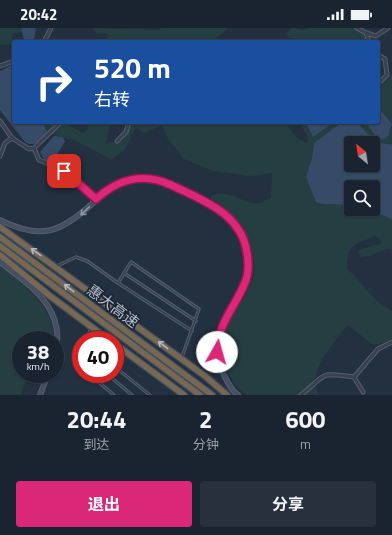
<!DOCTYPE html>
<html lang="zh">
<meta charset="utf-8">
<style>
:root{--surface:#1a2430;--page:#27303c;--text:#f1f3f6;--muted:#9fa4ab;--line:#38414c;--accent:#db2777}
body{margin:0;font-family:"Titillium Web","Noto Sans SC",sans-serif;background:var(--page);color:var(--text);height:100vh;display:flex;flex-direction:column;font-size:15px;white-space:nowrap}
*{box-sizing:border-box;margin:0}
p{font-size:13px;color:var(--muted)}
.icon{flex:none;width:22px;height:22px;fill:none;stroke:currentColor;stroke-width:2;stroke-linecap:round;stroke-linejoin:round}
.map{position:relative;height:367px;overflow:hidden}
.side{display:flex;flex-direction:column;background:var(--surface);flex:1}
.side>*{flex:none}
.guide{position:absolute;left:12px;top:12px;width:368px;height:84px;border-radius:4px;box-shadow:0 1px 3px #0004,0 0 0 1px var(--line);background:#1a4fa0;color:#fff;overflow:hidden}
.needle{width:26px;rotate:330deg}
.fabs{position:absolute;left:344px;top:108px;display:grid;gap:8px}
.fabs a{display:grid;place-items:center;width:36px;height:36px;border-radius:4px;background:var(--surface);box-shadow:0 1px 3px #0004,0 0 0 1px var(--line);font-size:20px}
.speed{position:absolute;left:12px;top:303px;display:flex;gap:8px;font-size:20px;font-weight:700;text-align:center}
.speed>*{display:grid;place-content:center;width:52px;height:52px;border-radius:50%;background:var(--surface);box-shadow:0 1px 3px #0004,0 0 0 1px var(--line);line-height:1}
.speed small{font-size:10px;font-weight:400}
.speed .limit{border:6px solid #d22;background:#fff;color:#111}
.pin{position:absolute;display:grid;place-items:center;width:34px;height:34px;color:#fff;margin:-17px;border-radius:8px;box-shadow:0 2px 6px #0006}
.me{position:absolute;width:44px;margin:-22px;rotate:7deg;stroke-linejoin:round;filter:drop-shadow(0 0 3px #0008)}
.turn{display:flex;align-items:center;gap:14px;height:84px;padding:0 16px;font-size:18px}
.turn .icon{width:52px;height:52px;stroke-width:2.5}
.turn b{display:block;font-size:28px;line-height:34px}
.eta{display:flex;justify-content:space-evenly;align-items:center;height:68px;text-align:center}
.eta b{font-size:24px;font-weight:700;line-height:28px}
.button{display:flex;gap:8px;margin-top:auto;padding:8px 16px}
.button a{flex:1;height:46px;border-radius:4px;background:var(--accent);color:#fff;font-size:16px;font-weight:700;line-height:46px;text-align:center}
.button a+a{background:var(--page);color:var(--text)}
.status{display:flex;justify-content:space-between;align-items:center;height:28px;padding:0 20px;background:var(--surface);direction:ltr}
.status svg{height:11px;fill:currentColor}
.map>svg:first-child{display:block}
</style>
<div class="status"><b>20:42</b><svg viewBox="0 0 49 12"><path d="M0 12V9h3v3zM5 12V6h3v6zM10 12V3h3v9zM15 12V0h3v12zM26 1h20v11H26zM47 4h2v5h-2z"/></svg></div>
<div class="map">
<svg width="392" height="367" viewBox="0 0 392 367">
<rect width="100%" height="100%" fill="#233040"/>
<!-- green -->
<g fill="#253e41">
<path d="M0,0H21L22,4L12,6L13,16L0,17Z"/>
<path d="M93,0L160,2L161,0H229L211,14H106L108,8L105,5L97,6Z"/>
<path d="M293,0L303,2L310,0H361L373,10L372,14H301L299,11L288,9L287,4Z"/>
<path d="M392,45V96L378,79V47L388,52Z"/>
<path d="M42,94H61L84,105L90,96L88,94H111L106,115L122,112L130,94L149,98L163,94H285L297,110L307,115L308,109L299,94H305L311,107C322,104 330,94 342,94L314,115L312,130L306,150L323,176L351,177V181H367L392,191V222L387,221L369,228L360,229L358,223L367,219L381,216V212L376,208C356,216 347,216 347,240L378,274L392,283V313L373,317L348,297C335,313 305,345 319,367H246C224,350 217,318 230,293C236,280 247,267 252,253C256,242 254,228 250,217C247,207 240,196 232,189C225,183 217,180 211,172V169C225,158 244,177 259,175C263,174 267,171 271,170L272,145L250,148L213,143L184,131L168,111L162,97L144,105L136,99L125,121L112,132L76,113L48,105Z"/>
<path d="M357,94H366L380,112H383L392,100V116C377,118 366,104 357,94Z"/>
<path d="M0,238C21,254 58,282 53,312H21V346H36L26,353L20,367H0Z"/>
</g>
<!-- water -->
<g fill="#364b68" fill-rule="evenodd">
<path d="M21,0H36L34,12L31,14L24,12Z"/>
<path d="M14,36V94H42L48,105C42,112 34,120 25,114L0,82V43Z"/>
<path d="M378,79L392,96L388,108L383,112L376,109L366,94H378Z"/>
<path d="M305,94H334L313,109Z"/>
<path d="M342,94H357C366,104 377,118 392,116V191L367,181H373V159H351V177L323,176L316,174L306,149L312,130L314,115ZM351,115H373V137H351Z"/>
<path d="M54,108L63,109L65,114C60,121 55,134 45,133L40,124Z"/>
</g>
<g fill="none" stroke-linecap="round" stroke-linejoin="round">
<!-- lane casing -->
<g stroke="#555f6d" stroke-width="3.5">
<g id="lane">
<path d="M57,238L76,229L87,233L118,255L131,234L199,281L182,329"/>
<path d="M124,245L196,293"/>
<path d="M118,255L192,303"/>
<path d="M89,312L90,300"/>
<path d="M115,339L150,367"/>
<path d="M89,346L114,367"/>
<path d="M107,346L132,367"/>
</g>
</g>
<!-- street casing -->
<g stroke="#555f6d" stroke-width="5">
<g id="street">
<path d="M357,0L366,5L376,8L388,0"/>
<path d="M366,5L369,14"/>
<path d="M44,14L51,0"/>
<path d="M378,27L385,31L387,47L381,53L378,52"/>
<path d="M0,38L14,33"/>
<path d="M0,93L12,110"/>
<path d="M117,113L126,104L129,94"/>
<path d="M34,120L39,132L54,138L56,149L53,153"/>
<path d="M0,128L5,115L12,110L29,121L34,120L61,94"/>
<path d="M63,143L64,146L76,153L96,171"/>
<path d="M354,349L378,321L392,314"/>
<path d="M301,367C327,346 318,344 354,349L363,364"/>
</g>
</g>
<!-- secondary casing -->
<g stroke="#555f6d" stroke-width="6">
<g id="secondary">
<path d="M0,192C41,213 62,204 94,174C104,164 115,154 129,151C136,150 143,149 150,150C170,153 223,180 235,195C244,206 247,221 248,235C251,275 200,300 223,345C227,353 230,361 238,367"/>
<path d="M0,234C32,259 67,281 55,327"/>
<path d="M40,367L48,346"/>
</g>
</g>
<!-- highway casing -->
<g stroke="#424c5a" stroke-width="8">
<g id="highway">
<path d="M0,199L205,348L227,367"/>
<path d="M0,209L212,367"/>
<path d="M0,218L200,367"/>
<path d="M0,227L50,268L109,312"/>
<path d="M115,316L184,367"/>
</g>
</g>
<!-- lane -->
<use href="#lane" stroke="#374150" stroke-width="1.5"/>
<!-- street -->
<use href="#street" stroke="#374150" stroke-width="3"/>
<!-- secondary -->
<use href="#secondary" stroke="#455063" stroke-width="4"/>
<!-- highway -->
<use href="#highway" stroke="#766854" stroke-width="5.5"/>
</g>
<!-- one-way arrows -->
<defs><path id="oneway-shaft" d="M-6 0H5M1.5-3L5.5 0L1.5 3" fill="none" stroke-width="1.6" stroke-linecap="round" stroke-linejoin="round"/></defs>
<use stroke="#8d96a6" href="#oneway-shaft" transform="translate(85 183) rotate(136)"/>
<g stroke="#b1b8c4">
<use href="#oneway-shaft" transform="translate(36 224) rotate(-144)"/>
<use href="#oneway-shaft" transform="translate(69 260) rotate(-143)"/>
<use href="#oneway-shaft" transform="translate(163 317) rotate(-143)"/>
</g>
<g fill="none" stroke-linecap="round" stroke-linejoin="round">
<!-- route casing -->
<g stroke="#8e194d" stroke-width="10">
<path id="route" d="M64,143V146L76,153L96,171C118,151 144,144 171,157C203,172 242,186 247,225C249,236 249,247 244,257C233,282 218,296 217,324"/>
</g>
<!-- route -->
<use href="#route" stroke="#db2777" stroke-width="7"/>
</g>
<g text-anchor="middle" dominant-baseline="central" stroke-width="3.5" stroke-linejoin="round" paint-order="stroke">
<!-- street labels -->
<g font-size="15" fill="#b4bcca" stroke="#1c2635">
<text transform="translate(113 278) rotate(37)">惠大高速</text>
</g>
</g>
</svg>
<div class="fabs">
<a><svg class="needle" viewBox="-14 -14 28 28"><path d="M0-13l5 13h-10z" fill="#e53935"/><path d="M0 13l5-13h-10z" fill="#9fa4ab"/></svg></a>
<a><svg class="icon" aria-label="search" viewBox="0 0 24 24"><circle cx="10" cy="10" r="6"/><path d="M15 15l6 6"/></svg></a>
</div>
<div class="speed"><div>38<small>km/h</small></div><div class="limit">40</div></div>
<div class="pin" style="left:64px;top:143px;background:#d93025"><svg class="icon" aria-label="arrive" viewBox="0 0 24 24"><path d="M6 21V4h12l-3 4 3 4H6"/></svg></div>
<svg class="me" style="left:217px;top:324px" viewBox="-20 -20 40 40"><circle r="19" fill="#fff"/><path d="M0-13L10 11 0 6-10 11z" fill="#db2777"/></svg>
<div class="guide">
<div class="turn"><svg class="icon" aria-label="right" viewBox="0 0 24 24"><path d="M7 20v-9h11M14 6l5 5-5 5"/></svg><div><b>520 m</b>右转</div></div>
</div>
</div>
<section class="side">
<div class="eta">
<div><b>20:44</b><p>到达</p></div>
<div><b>2</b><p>分钟</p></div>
<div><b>600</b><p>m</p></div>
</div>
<div class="button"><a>退出</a><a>分享</a></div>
</section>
